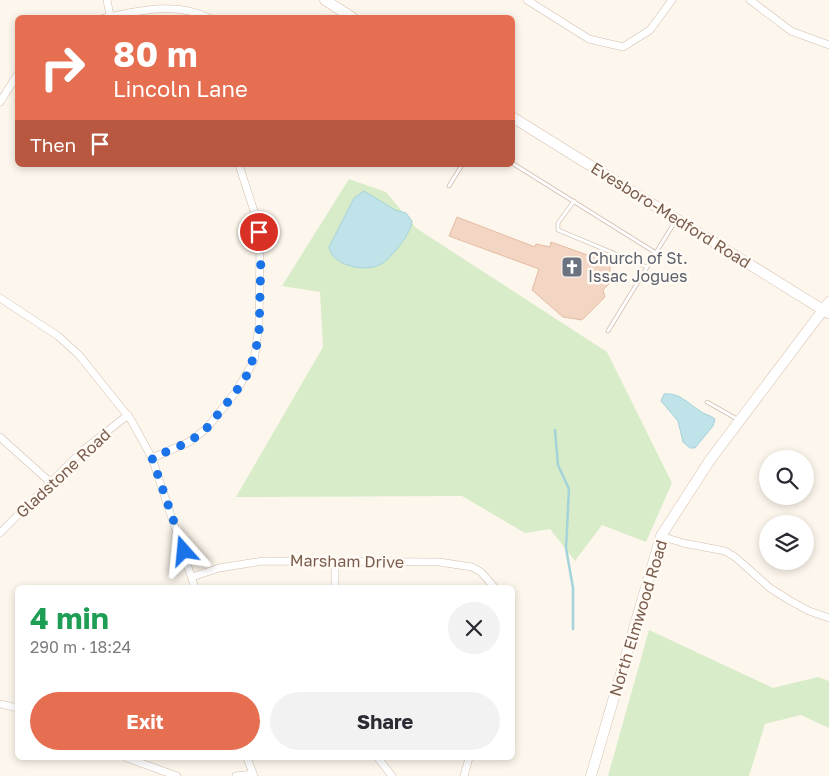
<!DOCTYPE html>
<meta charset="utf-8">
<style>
:root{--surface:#fff;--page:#f2f2f3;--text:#2b2b33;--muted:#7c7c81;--accent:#e76f51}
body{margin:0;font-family:"Golos Text",sans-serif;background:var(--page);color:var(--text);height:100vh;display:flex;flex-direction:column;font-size:19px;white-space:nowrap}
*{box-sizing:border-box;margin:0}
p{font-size:16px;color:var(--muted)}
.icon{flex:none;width:28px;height:28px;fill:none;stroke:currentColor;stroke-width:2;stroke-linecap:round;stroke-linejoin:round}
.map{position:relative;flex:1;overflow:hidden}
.details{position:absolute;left:15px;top:585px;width:500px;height:175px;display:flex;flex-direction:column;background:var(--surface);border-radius:8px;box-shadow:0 2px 8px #0003}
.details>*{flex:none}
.top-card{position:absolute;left:15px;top:15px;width:500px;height:152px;border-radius:8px;box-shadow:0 2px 8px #0003;background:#e76f51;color:#fff;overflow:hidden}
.fabs{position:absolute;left:759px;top:450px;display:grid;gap:10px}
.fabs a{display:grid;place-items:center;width:55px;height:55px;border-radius:50%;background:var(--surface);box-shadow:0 2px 8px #0003;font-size:25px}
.pin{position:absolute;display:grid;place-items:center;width:42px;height:42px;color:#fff;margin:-21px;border:2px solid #fff;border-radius:50%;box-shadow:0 1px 5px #0007}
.me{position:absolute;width:55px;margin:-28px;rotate:342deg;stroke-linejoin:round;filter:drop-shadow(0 0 4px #0008)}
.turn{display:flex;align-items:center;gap:18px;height:105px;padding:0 15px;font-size:22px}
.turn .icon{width:65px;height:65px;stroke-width:2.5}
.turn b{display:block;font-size:35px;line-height:42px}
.then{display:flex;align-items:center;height:48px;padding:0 15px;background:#0003;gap:10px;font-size:19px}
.round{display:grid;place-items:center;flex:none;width:52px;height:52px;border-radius:26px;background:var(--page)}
.headline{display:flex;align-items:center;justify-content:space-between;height:85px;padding:0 15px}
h1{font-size:30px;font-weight:700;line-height:38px;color:#1e9e55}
.button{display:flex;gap:10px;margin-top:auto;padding:10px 15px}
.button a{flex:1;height:58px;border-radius:30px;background:var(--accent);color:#fff;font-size:20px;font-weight:700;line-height:58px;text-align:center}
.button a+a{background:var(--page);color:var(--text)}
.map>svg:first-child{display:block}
</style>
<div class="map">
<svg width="829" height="776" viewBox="0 0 829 776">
<rect width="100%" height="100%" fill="#fdf6ec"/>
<!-- green -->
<g fill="#d8ecc9">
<path d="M349,179L386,192L416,228L607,352L672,483L646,542L602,525L575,561L550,529L525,533L462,496L236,497L323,347L320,292L282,286Z"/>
<path d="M649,630L773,688L818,677L829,681V728L801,715L765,724L749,776H608Z"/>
</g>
<!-- water -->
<g fill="#bfe3e8" stroke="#a5d3da">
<path d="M364,191L395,210L406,213L412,221C412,232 391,259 381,264C366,273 332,266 329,247L354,198Z"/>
<path d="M664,394C679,392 689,404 700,411C705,415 711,415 715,419L713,426L695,448H690L683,442L678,421L661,401Z"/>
</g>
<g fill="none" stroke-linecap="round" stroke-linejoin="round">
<!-- stream -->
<path stroke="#a5d3da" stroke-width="2.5" d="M555,430L558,465L569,489L566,548L573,588V629"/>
</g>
<!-- building -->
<path fill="#f3d5c3" stroke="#e6bba3" d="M457,217L535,247L536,244L550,247L551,242L610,263V283L603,290L605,297L582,320L563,317L532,290L539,269L449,236Z"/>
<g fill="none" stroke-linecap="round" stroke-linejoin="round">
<!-- lane casing -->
<g stroke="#d1beb0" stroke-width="4.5">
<g id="lane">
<path d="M512,163L656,253"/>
<path d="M449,186L462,165"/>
<path d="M574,201L558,223V230L647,267"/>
<path d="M608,331L676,220"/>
<path d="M707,402L737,419"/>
</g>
</g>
<!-- street casing -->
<g stroke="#d1beb0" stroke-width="8">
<g id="street">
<path d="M107,0L110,16"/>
<path d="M527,0L589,39L623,47L650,30L672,0"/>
<path d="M750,0L791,31L829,45"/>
<path d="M104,18C138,11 176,1 209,18"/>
<path d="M0,102L18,74"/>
<path d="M0,298L58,336L79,355L131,420L152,458L195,588"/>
<path d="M0,437L50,482"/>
<path d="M152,458L189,442L206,429L235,393L254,361L259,325L260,243L254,211L239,165"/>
<path d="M0,533L82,451L128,415"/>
<path d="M661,536L683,543L725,551L735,557L770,588L789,600L809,611L829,618"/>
<path d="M192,577L219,568L263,561L439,562L472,567L481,572L495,588"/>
<path d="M335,588V563"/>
<path d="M0,704L18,708"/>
<path d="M127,758L177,776"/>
<path d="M247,758L254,776"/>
<path d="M378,758L392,776"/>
<path d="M236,776L253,774"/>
<path d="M464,776L469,758"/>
</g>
</g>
<!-- secondary casing -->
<g stroke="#d6c0b0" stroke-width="11">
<g id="secondary">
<path d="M325,0L353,18"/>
<path d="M512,117L828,313"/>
<path d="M591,776L661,536L710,460L829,302"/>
</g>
</g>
<!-- lane -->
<use href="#lane" stroke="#fff" stroke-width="3"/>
<!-- street -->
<use href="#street" stroke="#fff" stroke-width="7"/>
<!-- secondary -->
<use href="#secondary" stroke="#fff" stroke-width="10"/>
</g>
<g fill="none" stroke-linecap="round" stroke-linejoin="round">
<!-- route -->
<path stroke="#1a73e8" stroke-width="9" stroke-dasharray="0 16.2" d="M184,551L152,458L189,442L206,429L235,393L249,372L259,337L261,254L259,232"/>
</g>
<!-- icons -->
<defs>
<g id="church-square" transform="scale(1.125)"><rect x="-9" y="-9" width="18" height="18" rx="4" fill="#6b7280" stroke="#fffaf3"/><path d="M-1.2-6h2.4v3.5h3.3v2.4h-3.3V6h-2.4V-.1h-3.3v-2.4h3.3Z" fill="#fff"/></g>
</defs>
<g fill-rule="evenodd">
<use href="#church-square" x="572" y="267"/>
</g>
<g text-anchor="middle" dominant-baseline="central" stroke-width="5" stroke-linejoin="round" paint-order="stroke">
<!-- street labels -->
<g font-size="16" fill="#7a5c4d" stroke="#fffaf3">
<text transform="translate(671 215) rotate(32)">Evesboro-Medford Road</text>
<text transform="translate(63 473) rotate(-43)">Gladstone Road</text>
<text transform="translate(347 561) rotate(1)">Marsham Drive</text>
<text transform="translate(638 618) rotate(-73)">North Elmwood Road</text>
</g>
<!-- worship labels -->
<g font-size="16" fill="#5b616d" stroke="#fffaf3" text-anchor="start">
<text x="588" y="258">Church of St.<tspan x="588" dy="18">Issac Jogues</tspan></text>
</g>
</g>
</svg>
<div class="fabs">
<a><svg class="icon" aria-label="search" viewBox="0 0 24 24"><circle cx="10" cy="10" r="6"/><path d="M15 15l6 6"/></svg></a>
<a><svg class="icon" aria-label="layers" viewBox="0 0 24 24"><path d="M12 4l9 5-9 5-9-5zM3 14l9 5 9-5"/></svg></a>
</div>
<div class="pin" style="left:259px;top:232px;background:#d93025"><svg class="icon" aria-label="arrive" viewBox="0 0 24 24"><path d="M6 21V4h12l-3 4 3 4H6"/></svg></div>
<svg class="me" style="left:184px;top:551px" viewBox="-20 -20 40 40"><path d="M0-17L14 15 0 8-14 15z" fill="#1a73e8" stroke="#fff" stroke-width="4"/></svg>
<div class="top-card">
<div class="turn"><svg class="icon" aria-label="right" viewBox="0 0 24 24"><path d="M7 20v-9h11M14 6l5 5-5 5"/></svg><div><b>80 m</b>Lincoln Lane</div></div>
<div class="then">Then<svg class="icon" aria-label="arrive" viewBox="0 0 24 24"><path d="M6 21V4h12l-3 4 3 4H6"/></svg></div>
</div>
<section class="details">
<div class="headline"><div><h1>4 min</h1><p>290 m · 18:24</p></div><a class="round"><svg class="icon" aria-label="close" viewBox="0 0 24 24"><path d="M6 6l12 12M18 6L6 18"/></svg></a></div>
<div class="button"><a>Exit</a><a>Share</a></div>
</section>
</div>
